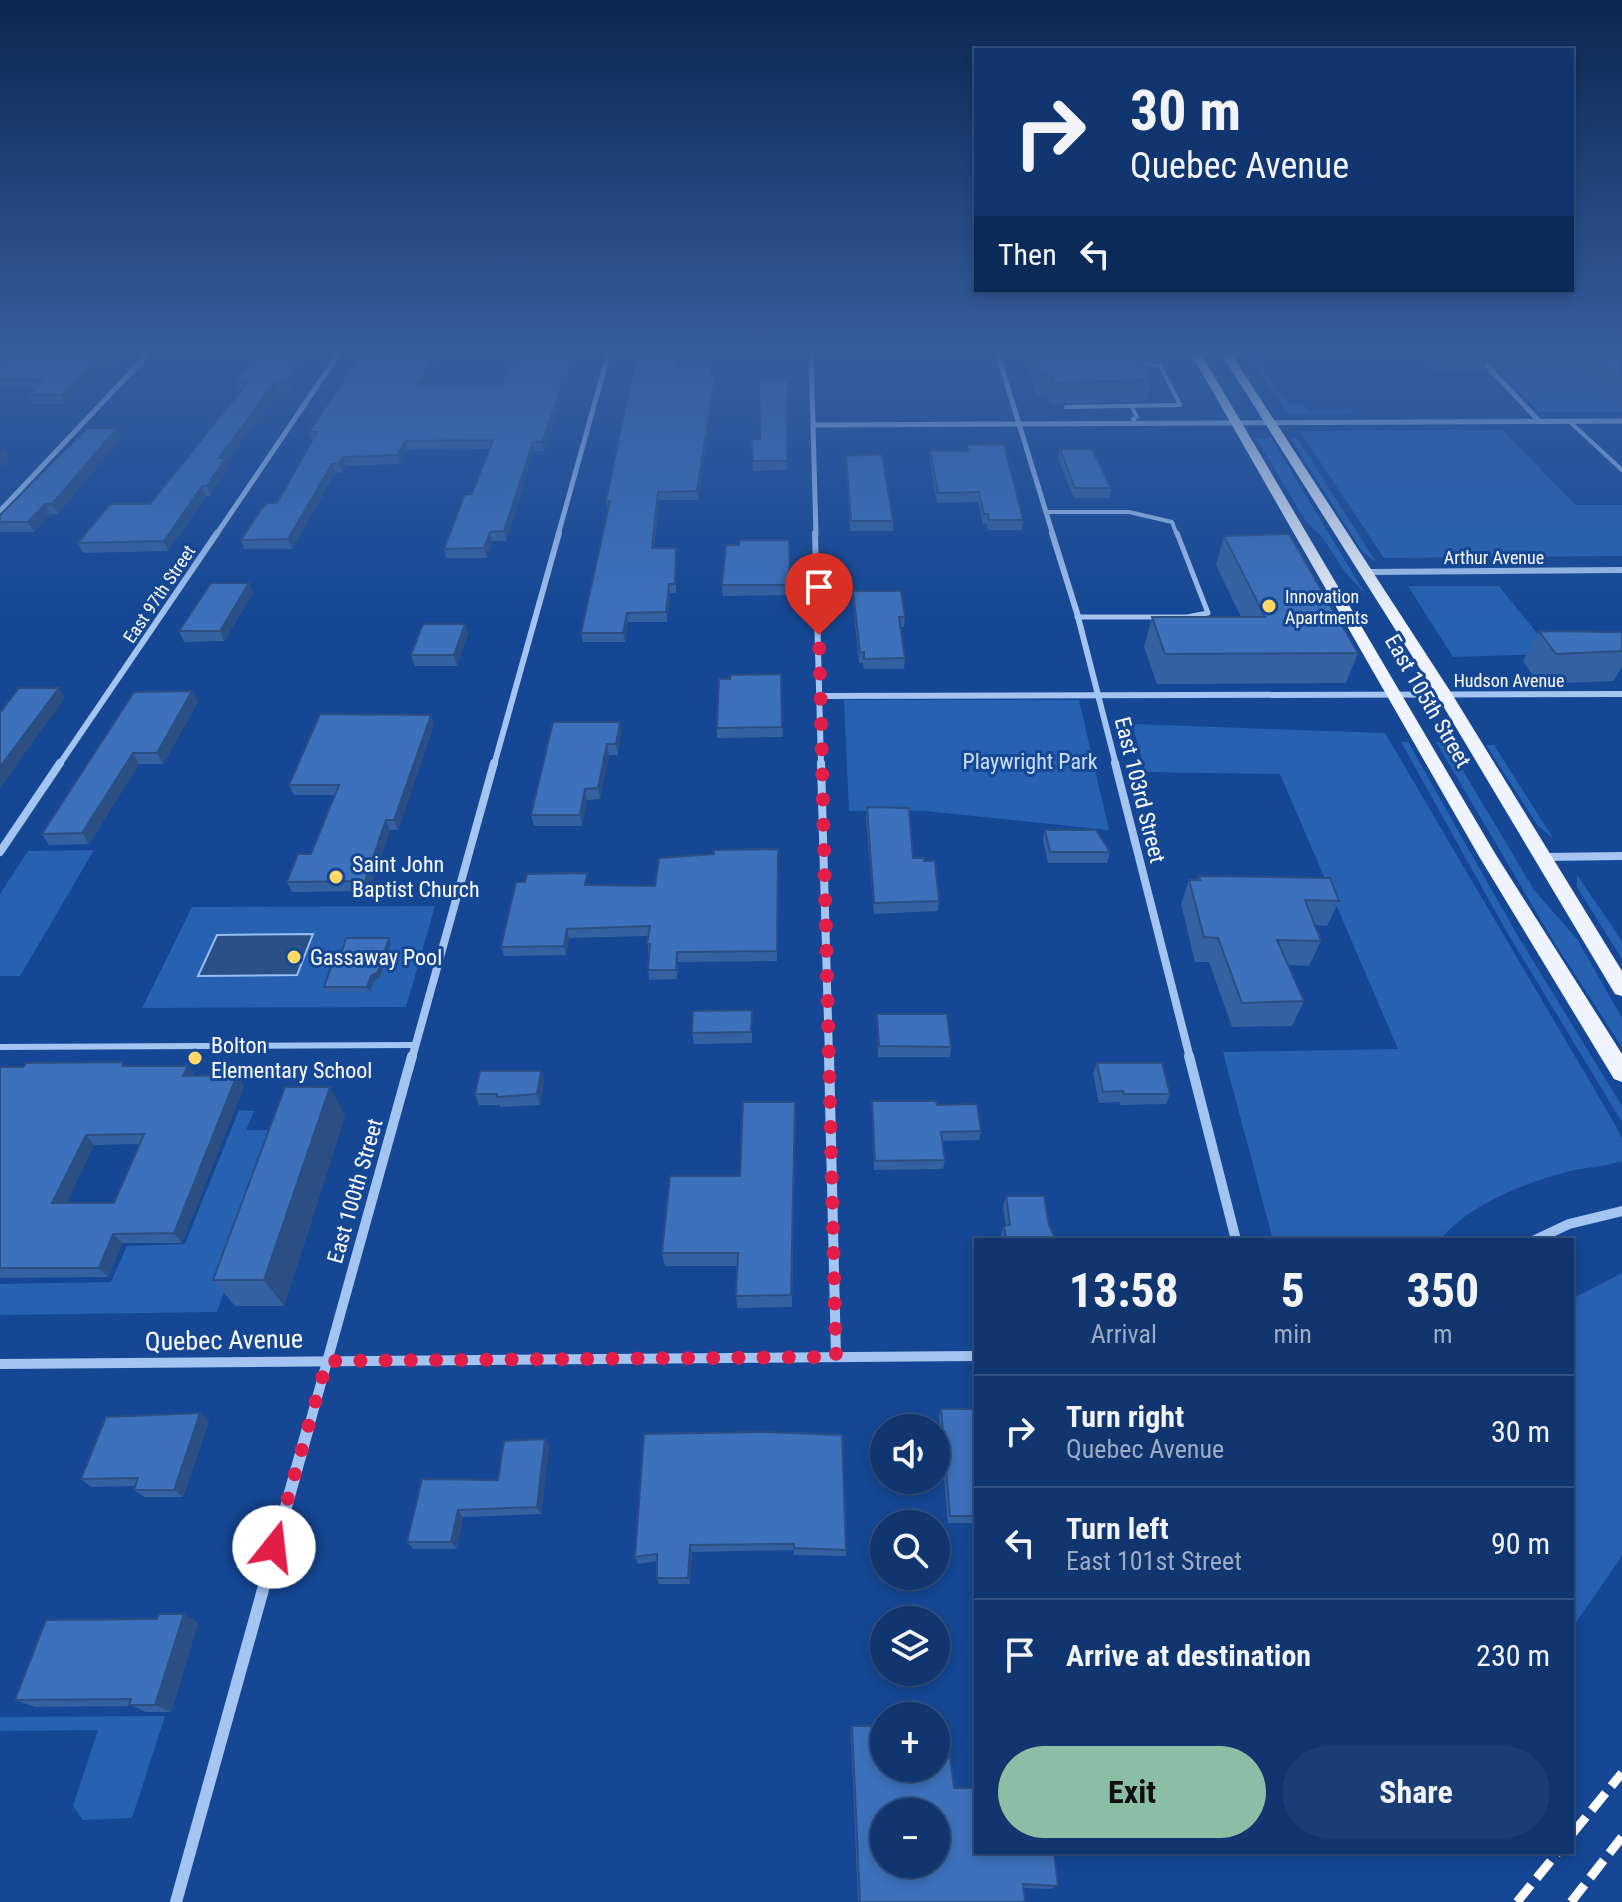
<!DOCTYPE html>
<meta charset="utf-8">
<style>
:root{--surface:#10356f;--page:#193d74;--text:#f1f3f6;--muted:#9cabc3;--line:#305082;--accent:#8abfa5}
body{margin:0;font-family:"Roboto Condensed",sans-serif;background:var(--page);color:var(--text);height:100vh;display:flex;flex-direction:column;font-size:30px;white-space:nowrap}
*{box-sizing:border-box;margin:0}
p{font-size:26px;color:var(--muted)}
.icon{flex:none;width:44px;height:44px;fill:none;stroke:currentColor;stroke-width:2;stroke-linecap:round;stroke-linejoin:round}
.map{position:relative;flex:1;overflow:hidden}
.details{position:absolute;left:974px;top:1238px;width:600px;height:616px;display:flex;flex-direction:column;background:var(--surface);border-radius:0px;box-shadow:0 4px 12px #0003,0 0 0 2px var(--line)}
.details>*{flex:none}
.hud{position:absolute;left:974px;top:48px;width:600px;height:244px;border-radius:0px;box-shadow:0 4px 12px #0003,0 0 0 2px var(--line);background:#10356f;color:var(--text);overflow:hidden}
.fabs{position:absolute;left:870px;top:1414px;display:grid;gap:16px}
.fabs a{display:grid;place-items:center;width:80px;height:80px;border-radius:50%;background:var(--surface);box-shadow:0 4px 12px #0003,0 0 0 2px var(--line);font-size:40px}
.pin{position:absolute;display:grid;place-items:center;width:68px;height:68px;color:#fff;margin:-82px -34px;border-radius:50% 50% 50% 0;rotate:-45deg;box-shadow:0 0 8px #0007}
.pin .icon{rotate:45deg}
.me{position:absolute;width:88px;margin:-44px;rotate:16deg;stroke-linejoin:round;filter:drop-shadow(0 0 6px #0008)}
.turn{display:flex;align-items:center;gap:28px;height:168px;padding:0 24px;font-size:36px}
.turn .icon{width:104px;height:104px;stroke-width:2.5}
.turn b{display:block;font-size:56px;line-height:68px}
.then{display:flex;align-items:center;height:76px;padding:0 24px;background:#0003;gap:16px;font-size:30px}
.eta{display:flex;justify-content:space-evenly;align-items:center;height:136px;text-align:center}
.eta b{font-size:48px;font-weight:700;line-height:56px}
.primary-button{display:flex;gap:16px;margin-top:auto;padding:16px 24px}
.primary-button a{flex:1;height:92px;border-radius:48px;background:var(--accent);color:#111;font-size:32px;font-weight:700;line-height:92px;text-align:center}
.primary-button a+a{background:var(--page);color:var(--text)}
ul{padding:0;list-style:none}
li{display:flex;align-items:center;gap:24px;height:112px;padding:0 24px;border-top:2px solid var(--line)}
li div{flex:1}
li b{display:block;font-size:30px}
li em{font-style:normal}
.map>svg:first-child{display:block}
</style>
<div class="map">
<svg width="1622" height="1902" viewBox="0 0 1622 1902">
<rect width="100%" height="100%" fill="#154794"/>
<!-- green -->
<g fill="#2761b2">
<path d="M1245,352H1250L1288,403L1302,404L1308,411L1352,410L1354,413L1289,414Z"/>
<path d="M1489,352H1561L1622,408V412H1539L1501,372L1507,371Z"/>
<path d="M1502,430L1576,505H1622V556L1384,558L1300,431Z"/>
<path d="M1256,438H1271L1366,595L1344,571L1325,541L1305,520Z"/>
<path d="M1297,438L1374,559V561L1362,551L1291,439Z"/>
<path d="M1408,586H1499L1554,654L1453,657Z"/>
<path d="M844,700H1079L1109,830L925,811H849Z"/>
<path d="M1132,724L1385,733L1613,1121L1622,1139V1161C1604,1167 1584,1167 1566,1172C1523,1184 1469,1204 1440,1240H1273L1223,1052L1398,1049L1280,774L1145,772Z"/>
<path d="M1401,742H1408L1516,933L1622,1106V1122L1508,934Z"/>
<path d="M1436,742H1446L1534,890L1577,939L1622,1018V1047L1554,942Z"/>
<path d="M1486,745H1494L1553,838L1538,826Z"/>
<path d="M94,850L20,976H0V894L28,851Z"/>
<path d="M1577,875L1622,941V959L1577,887Z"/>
<path d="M435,906L406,1007L142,1008L192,907Z"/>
<path d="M290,1107L217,1312L0,1315V1284L111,1282L127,1246L185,1244L239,1110L254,1111L246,1130H272Z"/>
<path d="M1622,1273V1556L1572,1628V1299Z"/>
<path d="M165,1716L132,1818L83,1820L73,1806L98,1730L0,1731V1717Z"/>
</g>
<!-- water -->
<path fill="#2a5088" stroke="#96bef4" stroke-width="2" d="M313,934L297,975L198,976L217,935Z"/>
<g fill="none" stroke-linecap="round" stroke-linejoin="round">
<!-- lane-far2 -->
<g stroke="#a4c4f1" stroke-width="4">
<path d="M1066,407L1180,405L1160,365L1136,363"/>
<path d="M1132,407L1137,417L1133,419L1135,423"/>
<path d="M1569,421L1622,470"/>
<path d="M1046,512H1129L1172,522L1177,535"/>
</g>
<!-- lane-far1 -->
<path stroke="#a4c4f1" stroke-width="5" d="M1077,617H1187L1208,613L1177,533"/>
<!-- lane -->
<path stroke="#a4c4f1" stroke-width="6" d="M0,1047L415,1045"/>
<!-- street-far4 -->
<g stroke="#a4c4f1" stroke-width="5">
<path d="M811,352L816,535"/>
<path d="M997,352L1053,535"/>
<path d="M1474,352L1539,421"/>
<path d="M814,425L1622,421"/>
<path d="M0,511L150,352"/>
<path d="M216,535L340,352"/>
<path d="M558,535L609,352"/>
</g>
<!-- street-far3 -->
<g stroke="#a4c4f1" stroke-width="6">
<path d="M815,533L821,765"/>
<path d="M1052,533L1077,613L1116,765"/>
<path d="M1367,572L1622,570"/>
<path d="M820,696L1622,694"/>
<path d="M59,765L217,533"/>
<path d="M494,765L559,533"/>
</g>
<!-- street-far2 -->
<g stroke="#a4c4f1" stroke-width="8">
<path d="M821,763L829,1058"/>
<path d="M1115,763L1190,1058"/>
<path d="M0,852L60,763"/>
<path d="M1545,857L1622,856"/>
<path d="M412,1058L494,763"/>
</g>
<!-- street-far1 -->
<g stroke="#a4c4f1" stroke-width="10">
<path d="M829,1056L836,1357"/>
<path d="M1189,1056L1236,1240"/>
<path d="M1535,1240L1569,1224L1622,1211"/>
<path d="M0,1364L976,1356"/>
<path d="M308,1430L412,1056"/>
</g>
<!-- street -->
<path stroke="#a4c4f1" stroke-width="12" d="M176,1902L308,1428"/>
<!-- primary -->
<g fill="#eff4ff" fill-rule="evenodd">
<path d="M1190,352H1200L1496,855L1622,1054V1082L1614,1079L1480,858Z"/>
<path d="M1220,352H1230L1452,694L1622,971V996L1615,994L1436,694Z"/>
</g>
<!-- rail -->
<g stroke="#fff" stroke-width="9" stroke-dasharray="22 9" stroke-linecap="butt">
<path d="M1572,1834L1622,1773"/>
<path d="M1517,1902L1558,1852"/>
<path d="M1571,1902L1622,1837"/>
</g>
</g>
<!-- wall -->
<g fill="#3461a1" fill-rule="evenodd">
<path d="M0,352H128L113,367L110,364L100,373L98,371L65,404H33L29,395L35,389H0Z"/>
<path d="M262,352H312L290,391H278L227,462L229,467L210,496H206L168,551L83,553L78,543L150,504L240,391H238L235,382Z"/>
<path d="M362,352H444L425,384H502L516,352H580L575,365H572L568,385H561L562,398L544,451H534L506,541H492L487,558H446L444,549L472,494L489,449L407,450L400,464L346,466L342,473H335L292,549H244L241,540L277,503L312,441L309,432Z"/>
<path d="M1022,352H1137L1151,380L1147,401L1050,404L1048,395H1037Z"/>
<path d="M1418,352H1622V408L1581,371L1499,370L1488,360L1483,370H1434Z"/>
<path d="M674,355H678V366L712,378L715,386L698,500H659L654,548L676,557V593H670L667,622H628L625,642H583L581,633L608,510L606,501Z"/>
<path d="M788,378L787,470L753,471L751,439H760Z"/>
<path d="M122,437L58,514H50L34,532H0V515Z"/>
<path d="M967,445L1023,520L1022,530H988L987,524H983L978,502L937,503L930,461V451H966Z"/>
<path d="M1060,449L1111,488L1109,498H1074L1058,459Z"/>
<path d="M846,456L893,521V531H850Z"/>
<path d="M1224,536L1358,653L1346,683L1157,684L1144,647L1152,617H1241L1216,565Z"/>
<path d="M789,540L790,595L723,596L722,585L739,545Z"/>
<path d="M249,583L253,593L224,641L184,642L179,631Z"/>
<path d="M853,591L905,617L904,627H901L905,658L904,669H864L863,663H859L853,602Z"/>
<path d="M465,624L468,634L457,666H415L411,655Z"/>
<path d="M1539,631L1622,632V667L1613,681L1539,684L1523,661Z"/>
<path d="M781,674L783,737L717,738V728L730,679Z"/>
<path d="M192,691L198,702L163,764H139L89,844L49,845L42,834Z"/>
<path d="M431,715L434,724L398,830H390L369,891L292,892L287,882L311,854L335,795H294L289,785Z"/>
<path d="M620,722L621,732L618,755H609L600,799L587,800L582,826H534L531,815Z"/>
<path d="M867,807L913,858L924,861L939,901L938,911L874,914L866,818Z"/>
<path d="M1045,830L1110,852L1107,863H1048L1043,840Z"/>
<path d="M778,849L777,961L678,962L677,979L649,980L648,970V936L569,938L566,955L504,956L501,947L589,883V885L655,886L714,854Z"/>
<path d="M1199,876L1339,901L1327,926L1315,925L1321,941L1309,966L1288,965L1304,1001L1292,1026L1232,1027L1209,962H1195L1181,904L1189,880H1197Z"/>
<path d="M391,943L380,977L374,981L370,992H326L324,987L342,951Z"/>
<path d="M877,1014L951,1047L950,1057H878Z"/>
<path d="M752,1020V1043L694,1044L692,1033Z"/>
<path d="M1097,1063L1170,1094L1166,1104L1120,1105V1102L1099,1103L1093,1073Z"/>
<path d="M188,1066L195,1076L244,1086L182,1243H122L108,1277L0,1278V1067ZM140,1144L114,1203H66L94,1145Z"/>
<path d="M541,1071L544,1081L540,1105L500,1107V1105H479L475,1094Z"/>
<path d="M872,1101L937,1105L981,1131L979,1140L942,1141L945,1160L943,1169L874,1170Z"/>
<path d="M345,1116L284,1306H235L213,1280Z"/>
<path d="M795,1116L792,1307L737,1308L736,1296L737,1266H665L662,1253L740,1176Z"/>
<path d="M1006,1196L1049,1226L1056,1240H1002L1001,1236L1004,1226H1006L1003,1206Z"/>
<path d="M941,1409H976V1523H948L939,1417Z"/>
<path d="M209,1421L183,1497H144L134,1490L136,1486L91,1487L81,1479Z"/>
<path d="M644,1434L846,1550V1556L794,1555V1550L692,1552L690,1584H659L657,1578V1561L638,1564L635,1557Z"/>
<path d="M545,1439L549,1447L541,1514L463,1517L457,1549H414L407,1542L498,1480Z"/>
<path d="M184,1614L198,1623L171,1712H146L133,1706L35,1707L15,1700L157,1619Z"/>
<path d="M852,1726L954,1788L1058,1886L1050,1889L1023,1888L1025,1902H858L851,1735Z"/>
</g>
<!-- shaded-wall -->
<g fill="#2b4f83">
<path d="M115,352H128L113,367L109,358Z"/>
<path d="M305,352H312L290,391L287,382Z"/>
<path d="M437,352H444L420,393L418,384Z"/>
<path d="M576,352H580L575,365L574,357Z"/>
<path d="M106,355L110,364L100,373L96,364Z"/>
<path d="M571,357L572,365L568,385L567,377Z"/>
<path d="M95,362L98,371L65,404L61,395Z"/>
<path d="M560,377L562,398L544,451L542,442Z"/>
<path d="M715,378V386L698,500L697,491Z"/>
<path d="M275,382L278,391L227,462L229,467L210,496L207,486L219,458Z"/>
<path d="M117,428L122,437L58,514L52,504Z"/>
<path d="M405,441L407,450L400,464L398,455Z"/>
<path d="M533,442L534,451L506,541L504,531Z"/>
<path d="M5,449L10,459L0,468V454Z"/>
<path d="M343,457L346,466L342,473L339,464Z"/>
<path d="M332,464L335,473L292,549L288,539Z"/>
<path d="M202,486L206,496L168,551L164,541Z"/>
<path d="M658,492L659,500L653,557L652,548Z"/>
<path d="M45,504L50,514L34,532L28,522Z"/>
<path d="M490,532L492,541L487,558L484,548Z"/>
<path d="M249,583L253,593L224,641L220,631Z"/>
<path d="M669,584L670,593L667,622L666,612Z"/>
<path d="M627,613L628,622L625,642L623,633Z"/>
<path d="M465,624L468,634L457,666L454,655Z"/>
<path d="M59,688L65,698L0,788V767Z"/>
<path d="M192,691L198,702L163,764L157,753Z"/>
<path d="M431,715L434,724L398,830L394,820Z"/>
<path d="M620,722L621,732L618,755L616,744Z"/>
<path d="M607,744L609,755L600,799L598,788Z"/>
<path d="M133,753L139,764L89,844L82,833Z"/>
<path d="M585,789L587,800L582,826L580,815Z"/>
<path d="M386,820L390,830L369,891L365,881Z"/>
<path d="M567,929L569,938L566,955L564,946Z"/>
<path d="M389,938L391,943L380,977L374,981L370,992L367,987L371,976Z"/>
<path d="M677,952L678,962L677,979L676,970Z"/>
<path d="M188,1066L195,1076H183Z"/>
<path d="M541,1071L544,1081L540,1105L537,1094Z"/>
<path d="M237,1075L244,1086L182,1243L174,1233Z"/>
<path d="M330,1087L345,1116L284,1306L264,1280Z"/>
<path d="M86,1135L94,1145L62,1213L52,1203Z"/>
<path d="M113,1234L122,1243L108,1277L99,1268Z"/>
<path d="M200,1413L209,1421L183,1497L174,1490Z"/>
<path d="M545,1439L549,1447L541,1514L537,1507Z"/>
<path d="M458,1510L463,1517L457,1549L451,1542Z"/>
<path d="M690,1545L692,1552L690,1584L688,1578Z"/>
<path d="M184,1614L198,1623L171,1712L155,1705Z"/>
</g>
<!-- building -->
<g fill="#3d71bb" stroke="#2b4f83" stroke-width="2" fill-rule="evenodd">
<path d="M0,352H115L109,358L106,355L96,364L95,362L61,395H29L44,380H0Z"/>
<path d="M262,352H305L287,382H275L219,458H225L207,486H202L164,541L78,543L110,504H150L248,382H235Z"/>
<path d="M362,352H437L418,384H502L516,352H576L574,357H571L567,377H560L561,389L542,442H533L504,531L490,532L484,548L444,549L465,494H472L493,440L405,441L398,455L343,457L339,464H332L288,539L241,540L262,508L268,503H277L317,432H309Z"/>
<path d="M640,352H673L674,355H678L676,366H712L711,378H715L697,491L658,492L652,548H676L675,584H669L666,612L627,613L623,633H581L610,501H606L623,418L638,353Z"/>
<path d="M1032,352H1137L1151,380L1054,383L1051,375H1040Z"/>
<path d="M1439,352H1490L1491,353H1440Z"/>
<path d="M1505,352H1622V382L1589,353H1506Z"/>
<path d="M759,378H788L787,461H753L751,439H760Z"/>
<path d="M87,428H117L52,504H45L28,522H0V515Z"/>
<path d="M1004,444L1023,520H989L988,514H984L979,492L938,493L930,451H968L967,445Z"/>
<path d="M1060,449H1092L1111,488H1075Z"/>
<path d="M882,454L893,521H851L846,456Z"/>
<path d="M1289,534L1358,653L1165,654L1152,617H1265L1224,536Z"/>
<path d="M740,540H789L790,585H722L726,545H739Z"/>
<path d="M211,583H249L220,631H179Z"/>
<path d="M853,591H901L905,617H899L905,658L864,659V652L860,653Z"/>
<path d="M423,624H465L454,655H411Z"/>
<path d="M1539,631L1622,632V651L1556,654Z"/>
<path d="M781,674L782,727L717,728L719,679H730L731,675Z"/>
<path d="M19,688H59L0,767V713Z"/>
<path d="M192,691L157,753H133L82,833L42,834L134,692Z"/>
<path d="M320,714L431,715L394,820H386L365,881L287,882L298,854H311L339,785H289Z"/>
<path d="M553,722H620L616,744H607L598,788L585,789L580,815H531Z"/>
<path d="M867,807L909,808L913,858H924V861H935L939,901L874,903Z"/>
<path d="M1045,830H1096L1110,852H1050Z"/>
<path d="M778,849L777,951L677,952L676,970H648L650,944H647L650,926L567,929L564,946L501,947L516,882H525L527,874L587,873L585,885L655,886L659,858L714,854V850Z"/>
<path d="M1199,876L1330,878L1339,901L1305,900L1321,941L1277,940L1304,1001L1242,1003L1218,938L1204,937L1189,880H1200Z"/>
<path d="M346,938H389L378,972L371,976L367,987H324L332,964L331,952L342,951Z"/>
<path d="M752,1010L751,1032L692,1033L693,1011Z"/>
<path d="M877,1014H947L951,1047L879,1046Z"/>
<path d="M123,1062L122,1066H188L183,1076L237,1075L174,1233L113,1234L99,1268H0V1067H23L26,1063ZM144,1134L114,1203H52L86,1135Z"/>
<path d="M1097,1063H1162L1170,1094H1124L1123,1091L1103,1092Z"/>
<path d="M480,1071H541L537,1094L497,1097V1094H475Z"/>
<path d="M285,1087H330L264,1280H213Z"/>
<path d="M872,1101H936L937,1105L977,1104L981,1131L941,1132L945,1160L875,1161Z"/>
<path d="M743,1102H795L791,1295L736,1296L738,1253H662L670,1176H740Z"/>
<path d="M1006,1196H1044L1049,1226L1056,1240H1006L1004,1226L1010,1225Z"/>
<path d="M941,1409H976V1516H950Z"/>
<path d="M200,1413L174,1490H134L138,1478L81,1479L106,1417Z"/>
<path d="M765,1432L842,1435L846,1550L794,1548V1544L690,1545L688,1578H657V1554L635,1557L644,1434Z"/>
<path d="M545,1439L537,1507L458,1510L451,1542H407L422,1479L498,1480L504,1441Z"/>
<path d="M159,1614H184L155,1705H129L131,1699L15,1700L46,1620L157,1619Z"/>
<path d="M852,1726H884V1768H936V1726H946L954,1788H976V1852H1054L1058,1886L1023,1884L1025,1902H860ZM884,1812H936V1864H884Z"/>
</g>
<!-- sky -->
<linearGradient id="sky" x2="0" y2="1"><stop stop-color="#0c2751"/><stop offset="0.57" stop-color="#355e9f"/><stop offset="1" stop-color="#355e9f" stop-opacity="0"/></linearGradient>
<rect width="1622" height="618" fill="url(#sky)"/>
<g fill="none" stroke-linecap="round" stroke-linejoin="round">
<!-- route -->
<path stroke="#e11d48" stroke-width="14" stroke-dasharray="0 25.2" d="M274,1547L327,1361L836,1357L819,635"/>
</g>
<!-- markers -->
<g fill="#ffd865" stroke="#154794" stroke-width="3">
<circle cx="1269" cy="606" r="8"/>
<circle cx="336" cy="877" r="8"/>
<circle cx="294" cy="957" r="8"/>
<circle cx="195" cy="1058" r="8"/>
</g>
<g text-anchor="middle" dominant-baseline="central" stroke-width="6" stroke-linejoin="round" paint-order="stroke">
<!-- far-street labels -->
<g font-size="18" fill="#fff" stroke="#154794">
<text x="1494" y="557">Arthur Avenue</text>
<text transform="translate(159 594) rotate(-56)">East 97th Street</text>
<text x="1509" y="680">Hudson Avenue</text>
</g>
<!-- far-poi labels -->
<g font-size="18" fill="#fff" stroke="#154794" text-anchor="start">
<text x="1285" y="596">Innovation<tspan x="1285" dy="21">Apartments</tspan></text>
</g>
<!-- street labels -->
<g font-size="22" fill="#fff" stroke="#154794">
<text transform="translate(1428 701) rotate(60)">East 105th Street</text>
<text transform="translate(1140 790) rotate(76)">East 103rd Street</text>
<text transform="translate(355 1191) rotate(-74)">East 100th Street</text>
</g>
<!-- park labels -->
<g font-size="22" fill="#cbe0fc" stroke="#154794">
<text x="1030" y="761">Playwright Park</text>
</g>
<!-- poi labels -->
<g font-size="22" fill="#fff" stroke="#154794" text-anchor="start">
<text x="352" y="864">Saint John<tspan x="352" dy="25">Baptist Church</tspan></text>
<text x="310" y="957">Gassaway Pool</text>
<text x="211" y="1045">Bolton<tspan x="211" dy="25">Elementary School</tspan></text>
</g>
<!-- near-street labels -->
<g font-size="26" fill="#fff" stroke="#154794">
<text transform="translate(224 1340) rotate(-1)">Quebec Avenue</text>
</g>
</g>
</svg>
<div class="fabs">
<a><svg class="icon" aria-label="sound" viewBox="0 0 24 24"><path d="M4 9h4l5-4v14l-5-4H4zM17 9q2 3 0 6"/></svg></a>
<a><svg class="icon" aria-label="search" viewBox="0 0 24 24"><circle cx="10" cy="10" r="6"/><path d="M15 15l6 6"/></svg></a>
<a><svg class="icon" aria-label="layers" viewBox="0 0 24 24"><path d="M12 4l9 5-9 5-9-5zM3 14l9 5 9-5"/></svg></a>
<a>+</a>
<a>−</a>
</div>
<div class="pin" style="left:819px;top:635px;background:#d93025"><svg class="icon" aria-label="arrive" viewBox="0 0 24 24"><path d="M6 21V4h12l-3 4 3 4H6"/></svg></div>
<svg class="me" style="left:274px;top:1547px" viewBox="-20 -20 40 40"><circle r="19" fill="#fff"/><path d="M0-13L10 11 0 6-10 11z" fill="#e11d48"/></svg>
<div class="hud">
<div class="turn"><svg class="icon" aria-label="right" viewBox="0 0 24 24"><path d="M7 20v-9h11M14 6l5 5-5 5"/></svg><div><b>30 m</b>Quebec Avenue</div></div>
<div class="then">Then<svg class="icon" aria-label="left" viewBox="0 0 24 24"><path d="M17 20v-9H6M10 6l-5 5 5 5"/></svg></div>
</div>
<section class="details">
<div class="eta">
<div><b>13:58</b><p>Arrival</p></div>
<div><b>5</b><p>min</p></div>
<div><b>350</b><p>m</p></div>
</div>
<ul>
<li><svg class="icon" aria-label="right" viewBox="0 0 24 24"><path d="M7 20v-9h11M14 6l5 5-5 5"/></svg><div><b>Turn right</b><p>Quebec Avenue</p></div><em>30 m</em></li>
<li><svg class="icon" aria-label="left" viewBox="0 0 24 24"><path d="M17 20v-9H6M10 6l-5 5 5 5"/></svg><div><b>Turn left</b><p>East 101st Street</p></div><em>90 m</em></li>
<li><svg class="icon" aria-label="arrive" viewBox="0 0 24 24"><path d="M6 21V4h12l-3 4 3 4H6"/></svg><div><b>Arrive at destination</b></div><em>230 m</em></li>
</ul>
<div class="primary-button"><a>Exit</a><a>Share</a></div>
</section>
</div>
